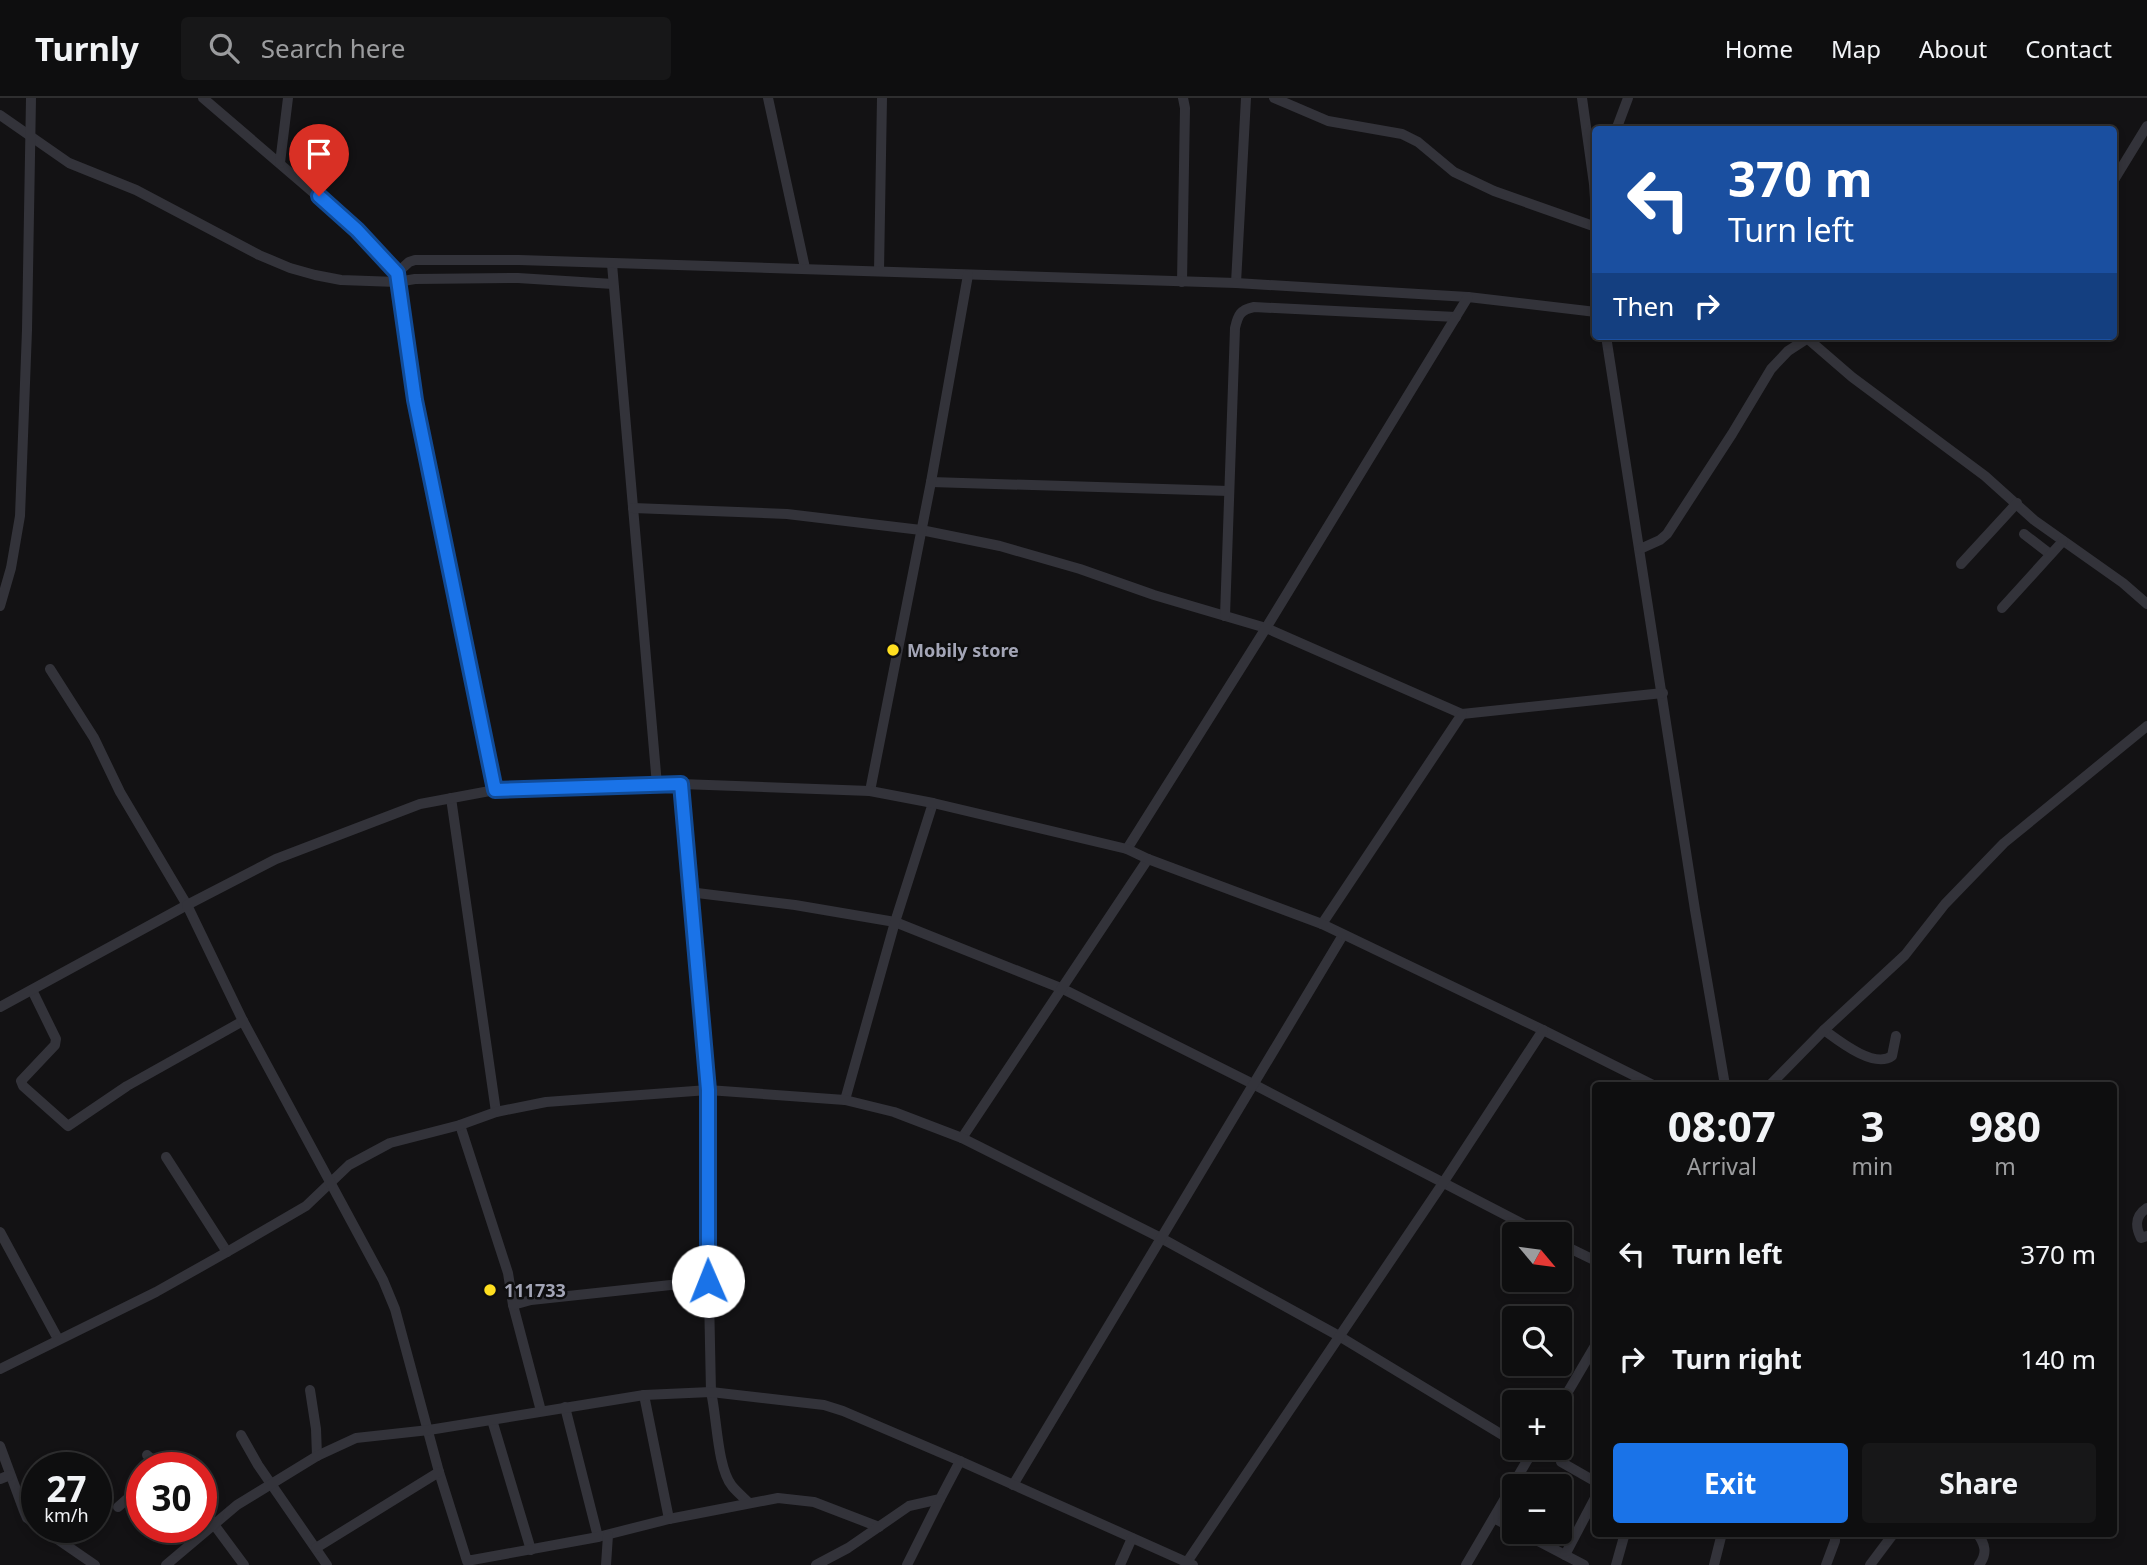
<!DOCTYPE html>
<meta charset="utf-8">
<style>
:root{--surface:#0e0e0f;--page:#171718;--text:#f1f3f6;--muted:#9b9c9e;--line:#2e2e2f;--accent:#1a73e8}
body{margin:0;font-family:"Noto Sans",sans-serif;background:var(--page);color:var(--text);height:100vh;display:flex;flex-direction:column;font-size:26px;white-space:nowrap}
*{box-sizing:border-box;margin:0}
p{font-size:23px;color:var(--muted)}
.icon{flex:none;width:38px;height:38px;fill:none;stroke:currentColor;stroke-width:2;stroke-linecap:round;stroke-linejoin:round}
.map{position:relative;flex:1;overflow:hidden}
.details{position:absolute;left:1592px;top:984px;width:525px;height:455px;display:flex;flex-direction:column;background:var(--surface);border-radius:7px;box-shadow:0 4px 10px #0003,0 0 0 2px var(--line)}
.details>*{flex:none}
.banner{position:absolute;left:1592px;top:28px;width:525px;height:214px;border-radius:7px;box-shadow:0 4px 10px #0003,0 0 0 2px var(--line);background:#1a4fa0;color:#fff;overflow:hidden}
.needle{width:46px;rotate:119deg}
.tools{position:absolute;left:1502px;top:1124px;display:grid;gap:14px}
.tools a{display:grid;place-items:center;width:70px;height:70px;border-radius:7px;background:var(--surface);box-shadow:0 4px 10px #0003,0 0 0 2px var(--line);font-size:35px}
.speed{position:absolute;left:21px;top:1354px;display:flex;gap:14px;font-size:35px;font-weight:700;text-align:center}
.speed>*{display:grid;place-content:center;width:91px;height:91px;border-radius:50%;background:var(--surface);box-shadow:0 4px 10px #0003,0 0 0 2px var(--line);line-height:1}
.speed small{font-size:18px;font-weight:400}
.speed .limit{border:10px solid #d22;background:#fff;color:#111}
.pin{position:absolute;display:grid;place-items:center;width:60px;height:60px;color:#fff;margin:-72px -30px;border-radius:50% 50% 50% 0;rotate:-45deg;box-shadow:0 0 7px #0007}
.pin .icon{rotate:45deg}
.me{position:absolute;width:77px;margin:-38px;rotate:359deg;stroke-linejoin:round;filter:drop-shadow(0 0 5px #0008)}
.turn{display:flex;align-items:center;gap:24px;height:147px;padding:0 21px;font-size:32px}
.turn .icon{width:91px;height:91px;stroke-width:2.5}
.turn b{display:block;font-size:49px;line-height:60px}
.then{display:flex;align-items:center;height:66px;padding:0 21px;background:#0003;gap:14px;font-size:26px}
.eta{display:flex;justify-content:space-evenly;align-items:center;height:119px;text-align:center}
.eta b{font-size:42px;font-weight:700;line-height:49px}
.primary-button{display:flex;gap:14px;margin-top:auto;padding:14px 21px}
.primary-button a{flex:1;height:80px;border-radius:7px;background:var(--accent);color:#fff;font-size:28px;font-weight:700;line-height:80px;text-align:center}
.primary-button a+a{background:var(--page);color:var(--text)}
ul{padding:0;list-style:none}
li{display:flex;align-items:center;gap:21px;height:105px;padding:0 21px}
li div{flex:1}
li b{display:block;font-size:26px}
li em{font-style:normal}
header{display:flex;align-items:center;gap:42px;box-sizing:border-box;height:98px;padding:0 35px;background:var(--surface);border-bottom:2px solid var(--line)}
header strong{font-size:33px}
nav{display:flex;gap:38px;margin-inline-start:auto;font-size:24px}
.search{width:490px;height:63px;background:var(--page);display:flex;align-items:center;gap:18px;box-sizing:border-box;padding:0 24px;border-radius:7px;color:var(--muted);font-size:26px}
.map>svg:first-child{display:block}
</style>
<header>
<strong>Turnly</strong>
<div class="search"><svg class="icon" aria-label="search" viewBox="0 0 24 24"><circle cx="10" cy="10" r="6"/><path d="M15 15l6 6"/></svg>Search here</div>
<nav><a>Home</a><a>Map</a><a>About</a><a>Contact</a></nav>
</header>
<div class="map">
<svg width="2147" height="1467" viewBox="0 0 2147 1467">
<rect width="100%" height="100%" fill="#131214"/>
<g fill="none" stroke-linecap="round" stroke-linejoin="round">
<!-- minor -->
<g stroke="#33333a" stroke-width="10">
<path d="M203,0L357,132L397,175"/>
<path d="M768,0L805,170"/>
<path d="M1274,0L1328,23L1402,36L1418,44L1454,74L1494,93L1596,129"/>
<path d="M1582,0L1594,86L1596,116"/>
<path d="M0,17L69,65L136,92L259,157L290,170L315,177L341,182L397,184L415,181L518,180L613,186"/>
<path d="M1616,32L1628,0"/>
<path d="M280,65L288,0"/>
<path d="M2114,82L2147,28"/>
<path d="M612,166L657,687"/>
<path d="M879,173L882,0"/>
<path d="M1182,184L1185,10L1183,0"/>
<path d="M1236,185L1246,0"/>
<path d="M1606,238L1695,812L1725,987"/>
<path d="M1808,241L1852,279L1985,378L2034,422L2123,485L2147,506"/>
<path d="M931,384L1229,393"/>
<path d="M633,410L787,416L921,432L1000,448L1080,471L1154,497L1266,530L1462,616L1663,595"/>
<path d="M2024,436L2050,456"/>
<path d="M1640,451L1660,442L1667,436L1732,336L1771,271L1788,253L1811,238"/>
<path d="M1961,466L2017,405"/>
<path d="M0,508L11,470L20,418L27,232L31,0"/>
<path d="M2002,510L2063,443"/>
<path d="M1225,518L1235,230C1238,217 1240,212 1254,209L1456,219"/>
<path d="M681,686L708,992L707,1100L711,1294C717,1319 717,1369 732,1388C737,1394 743,1399 748,1404"/>
<path d="M495,692L415,302L397,184V175L409,164L415,162H519L1236,185L1468,199L1596,214"/>
<path d="M870,693L931,384L968,177"/>
<path d="M451,700L496,1014"/>
<path d="M1127,751L1266,530L1468,199"/>
<path d="M689,794L795,807L895,824L1063,891L1253,986L1542,1136"/>
<path d="M1322,826L1462,616"/>
<path d="M32,892L56,941L55,947L21,983L23,988L68,1028L127,988L243,923"/>
<path d="M0,909L187,807L120,694L94,640L50,571"/>
<path d="M1824,932C1839,943 1874,971 1892,958L1896,938"/>
<path d="M1770,987L1824,932L1905,857L1945,806L2004,745L2147,628"/>
<path d="M845,1002L895,824L933,705"/>
<path d="M460,1027L508,1175L513,1207L541,1313"/>
<path d="M962,1040L1148,761"/>
<path d="M166,1059L227,1154"/>
<path d="M2147,1110C2135,1118 2135,1128 2141,1140L2147,1138"/>
<path d="M0,1134L58,1241"/>
<path d="M1559,1145L1596,1163"/>
<path d="M513,1207L531,1202L708,1183"/>
<path d="M0,1271L156,1194L227,1154L306,1108L349,1067L390,1045L460,1027L496,1014L546,1004L708,992L845,1002L894,1014L962,1040L1161,1140L1339,1238L1514,1344"/>
<path d="M310,1292L316,1331L317,1358"/>
<path d="M644,1297L669,1421"/>
<path d="M565,1309L598,1439"/>
<path d="M1559,1309L1596,1246"/>
<path d="M492,1322L531,1452"/>
<path d="M241,1337L258,1367L327,1467"/>
<path d="M0,1348L24,1413L27,1420L37,1427"/>
<path d="M1522,1349L1532,1355"/>
<path d="M147,1357L162,1370"/>
<path d="M1561,1364L1596,1384"/>
<path d="M0,1381L10,1377"/>
<path d="M1013,1387L1343,837"/>
<path d="M118,1409L142,1388"/>
<path d="M201,1409L244,1467"/>
<path d="M1494,1420L1514,1431"/>
<path d="M879,1429L814,1404L778,1400L669,1421L598,1439L467,1463L439,1374L395,1211L383,1182L243,923L187,807L276,761L420,706L495,692L681,686L870,693L933,705L1127,751L1148,761L1322,826L1543,932L1653,987"/>
<path d="M41,1430L95,1467"/>
<path d="M1519,1433L1584,1467"/>
<path d="M1977,1435C1985,1446 1988,1455 1979,1467"/>
<path d="M316,1450L439,1374"/>
<path d="M1565,1457L1596,1398"/>
<path d="M1187,1464L1443,1085L1543,932"/>
<path d="M166,1467L237,1407L317,1358L356,1340L429,1332L644,1297L711,1294L824,1307L843,1313L960,1363L1193,1467"/>
<path d="M606,1467L608,1437"/>
<path d="M816,1467L848,1450L909,1408L940,1401L960,1363"/>
<path d="M907,1467L940,1401"/>
<path d="M1120,1467L1132,1440"/>
<path d="M1466,1467L1535,1349"/>
<path d="M1616,1467L1625,1435"/>
<path d="M1714,1467L1722,1435"/>
<path d="M1826,1467L1835,1443V1435"/>
<path d="M1870,1467L1894,1435"/>
</g>
</g>
<g fill="none" stroke-linecap="round" stroke-linejoin="round">
<!-- route casing -->
<g stroke="#114b97" stroke-width="18">
<path id="route" d="M319,98L357,132L397,175L415,302L495,692L681,686L708,992V1183"/>
</g>
<!-- route -->
<use href="#route" stroke="#1a73e8" stroke-width="12"/>
</g>
<!-- markers -->
<g fill="#ffdf20" stroke="#0e0e0f" stroke-width="2.5">
<circle cx="893" cy="552" r="7"/>
<circle cx="490" cy="1192" r="7"/>
</g>
<g text-anchor="middle" dominant-baseline="central" stroke-width="5" stroke-linejoin="round" paint-order="stroke">
<!-- poi labels -->
<g font-size="18" font-weight="bold" fill="#a3a5b6" stroke="#0e0e0f" text-anchor="start">
<text x="907" y="552">Mobily store</text>
<text x="504" y="1192">111733</text>
</g>
</g>
</svg>
<div class="tools">
<a><svg class="needle" viewBox="-14 -14 28 28"><path d="M0-13l5 13h-10z" fill="#e53935"/><path d="M0 13l5-13h-10z" fill="#9b9c9e"/></svg></a>
<a><svg class="icon" aria-label="search" viewBox="0 0 24 24"><circle cx="10" cy="10" r="6"/><path d="M15 15l6 6"/></svg></a>
<a>+</a>
<a>−</a>
</div>
<div class="speed"><div>27<small>km/h</small></div><div class="limit">30</div></div>
<div class="pin" style="left:319px;top:98px;background:#d93025"><svg class="icon" aria-label="arrive" viewBox="0 0 24 24"><path d="M6 21V4h12l-3 4 3 4H6"/></svg></div>
<svg class="me" style="left:708px;top:1183px" viewBox="-20 -20 40 40"><circle r="19" fill="#fff"/><path d="M0-13L10 11 0 6-10 11z" fill="#1a73e8"/></svg>
<div class="banner">
<div class="turn"><svg class="icon" aria-label="left" viewBox="0 0 24 24"><path d="M17 20v-9H6M10 6l-5 5 5 5"/></svg><div><b>370 m</b>Turn left</div></div>
<div class="then">Then<svg class="icon" aria-label="right" viewBox="0 0 24 24"><path d="M7 20v-9h11M14 6l5 5-5 5"/></svg></div>
</div>
<section class="details">
<div class="eta">
<div><b>08:07</b><p>Arrival</p></div>
<div><b>3</b><p>min</p></div>
<div><b>980</b><p>m</p></div>
</div>
<ul>
<li><svg class="icon" aria-label="left" viewBox="0 0 24 24"><path d="M17 20v-9H6M10 6l-5 5 5 5"/></svg><div><b>Turn left</b></div><em>370 m</em></li>
<li><svg class="icon" aria-label="right" viewBox="0 0 24 24"><path d="M7 20v-9h11M14 6l5 5-5 5"/></svg><div><b>Turn right</b></div><em>140 m</em></li>
</ul>
<div class="primary-button"><a>Exit</a><a>Share</a></div>
</section>
</div>
